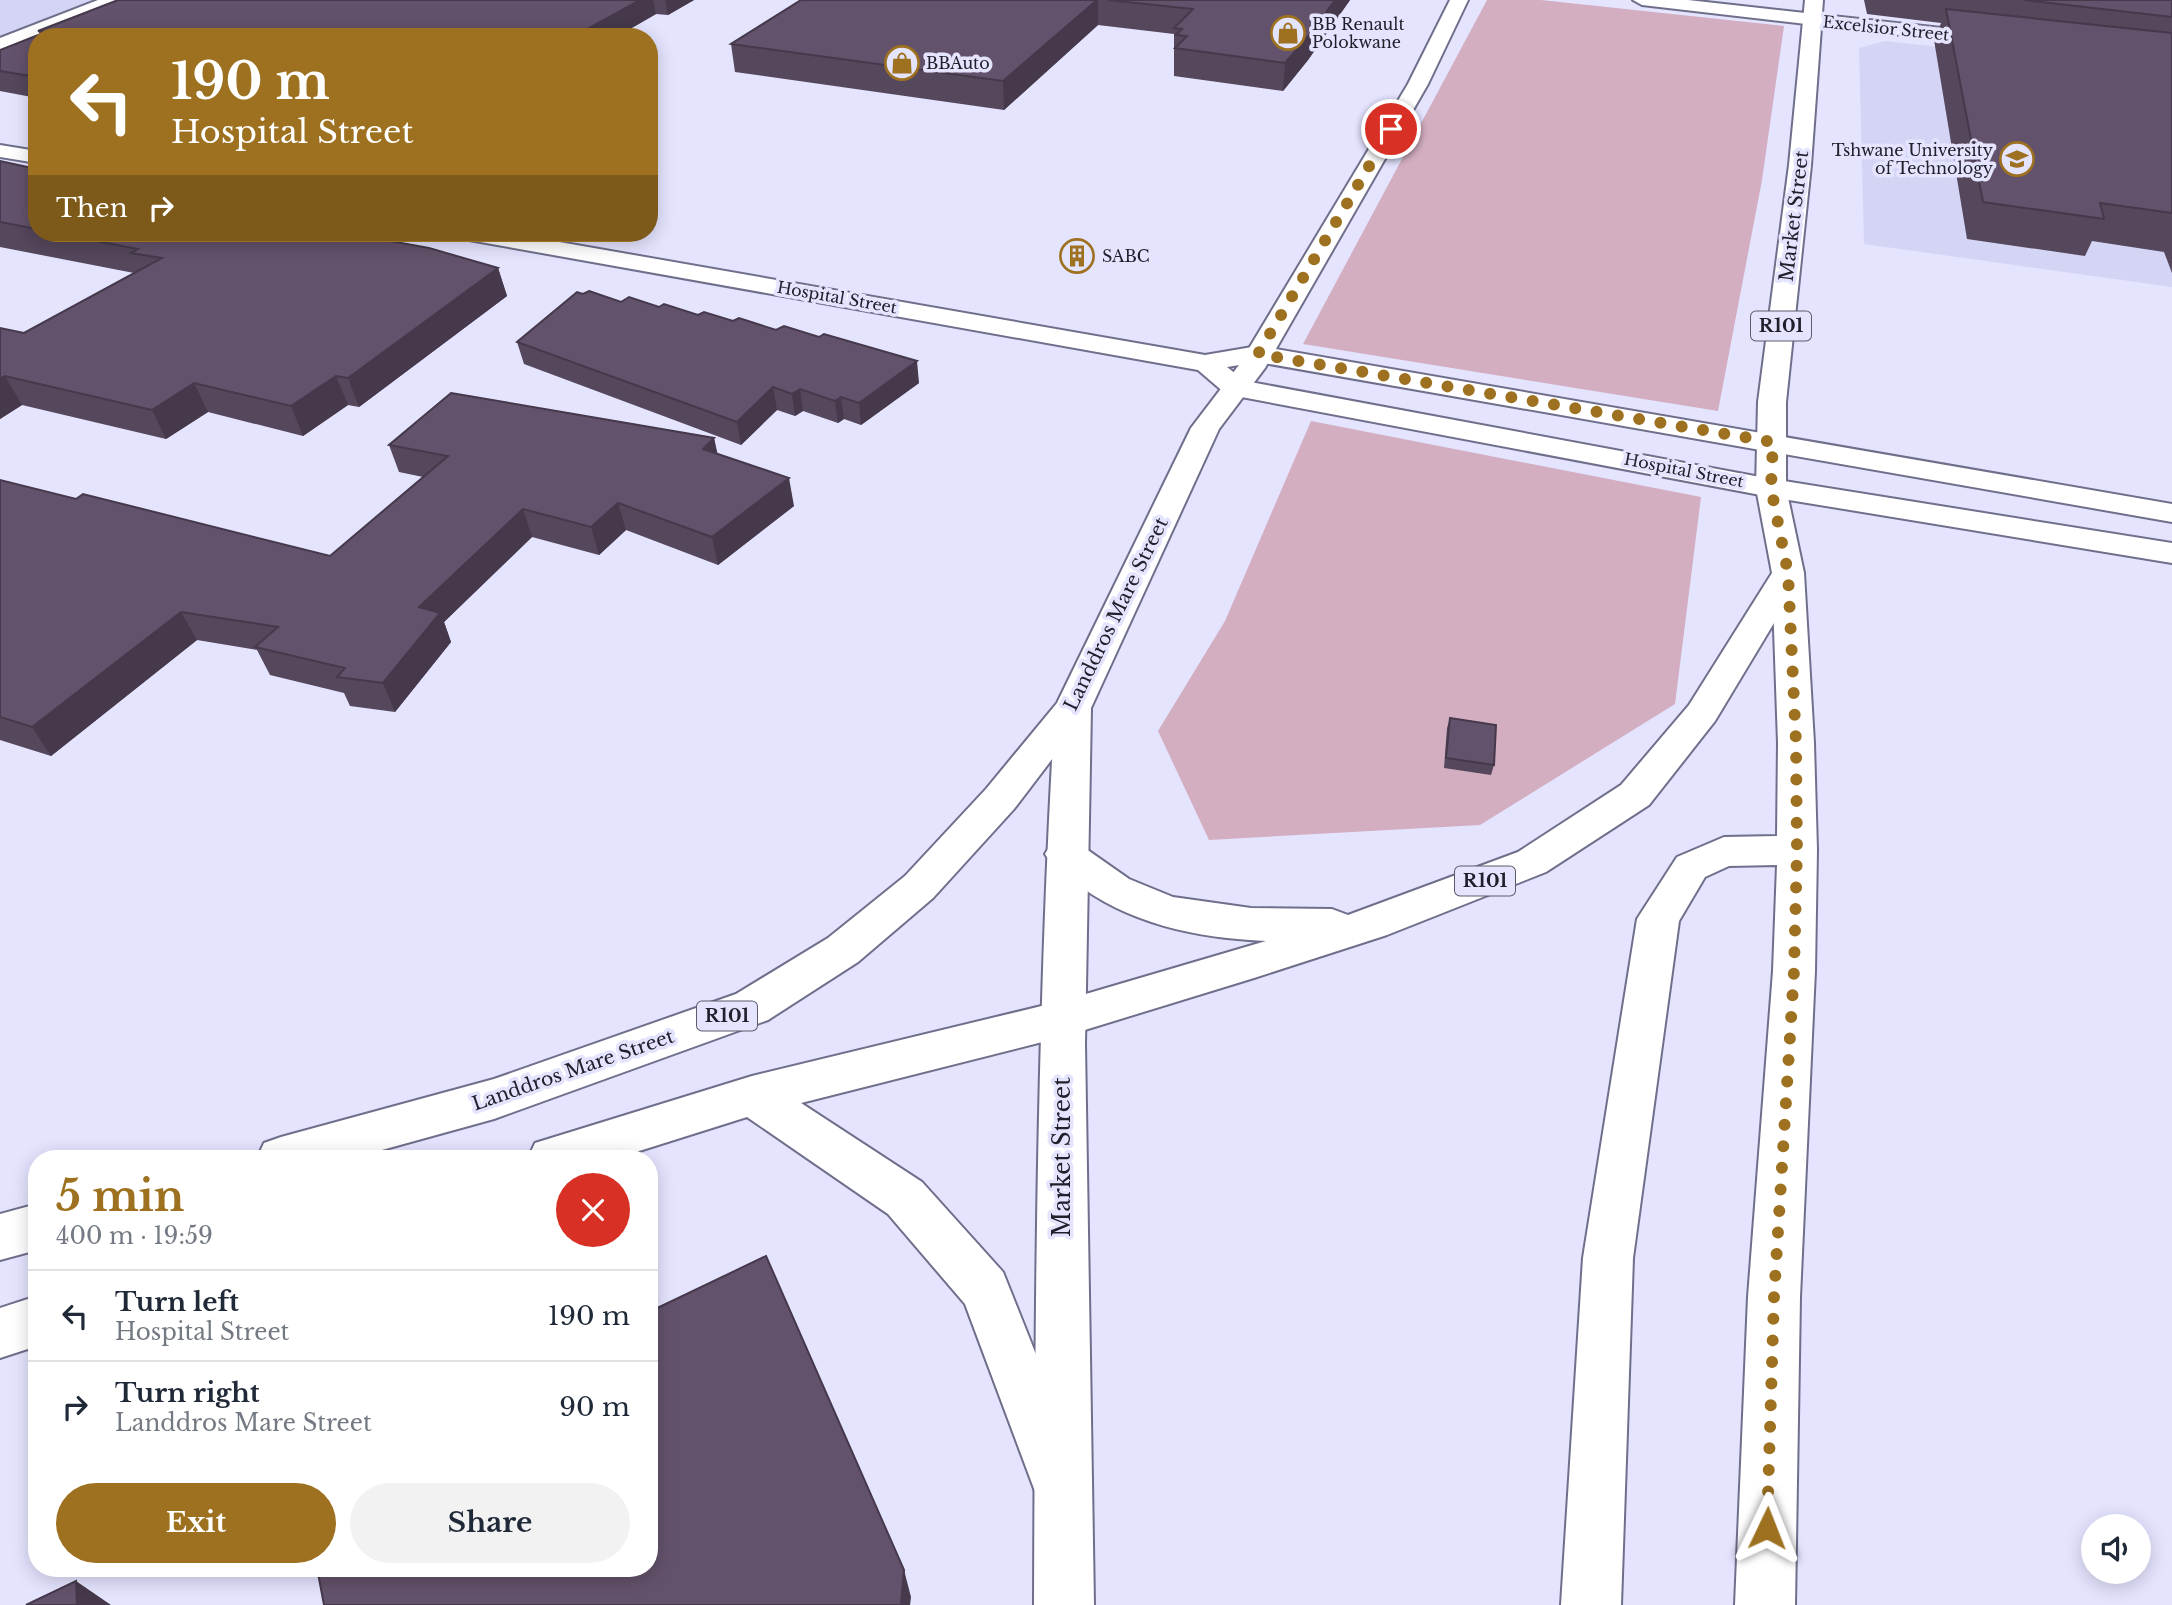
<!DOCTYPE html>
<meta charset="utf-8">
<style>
:root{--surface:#fff;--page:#f2f2f3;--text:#1f2937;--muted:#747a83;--line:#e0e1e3;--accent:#9d7120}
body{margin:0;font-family:"Libre Baskerville",serif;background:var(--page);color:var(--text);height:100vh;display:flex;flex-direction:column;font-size:26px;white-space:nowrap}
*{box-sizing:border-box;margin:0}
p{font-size:23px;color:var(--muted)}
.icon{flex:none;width:38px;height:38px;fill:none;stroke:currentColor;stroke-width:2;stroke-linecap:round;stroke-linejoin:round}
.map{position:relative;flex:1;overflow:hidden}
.drawer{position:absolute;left:28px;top:1150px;width:630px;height:427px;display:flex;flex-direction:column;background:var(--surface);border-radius:28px;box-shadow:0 4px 18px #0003}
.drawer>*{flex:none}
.hud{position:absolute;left:28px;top:28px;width:630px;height:214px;border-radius:28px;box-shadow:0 4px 18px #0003;background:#9d7120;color:#fff;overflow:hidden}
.controls{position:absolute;left:2081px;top:1514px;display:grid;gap:14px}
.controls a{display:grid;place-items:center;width:70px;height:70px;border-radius:50%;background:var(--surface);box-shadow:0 4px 18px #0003;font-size:35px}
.pin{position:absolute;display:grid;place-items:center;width:60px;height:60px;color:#fff;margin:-30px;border:4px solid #fff;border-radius:50%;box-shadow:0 2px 7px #0007}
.me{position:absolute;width:77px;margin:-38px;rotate:2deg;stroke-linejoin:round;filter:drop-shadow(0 0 5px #0008)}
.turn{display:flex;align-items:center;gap:24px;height:147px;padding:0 28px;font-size:32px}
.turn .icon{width:91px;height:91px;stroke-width:2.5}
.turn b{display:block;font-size:49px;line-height:60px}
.then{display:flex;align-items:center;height:66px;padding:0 28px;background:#0003;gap:14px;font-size:26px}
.round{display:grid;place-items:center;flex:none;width:74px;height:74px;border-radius:37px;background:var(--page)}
.overview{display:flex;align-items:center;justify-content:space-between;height:119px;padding:0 28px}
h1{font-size:42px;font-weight:700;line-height:52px;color:var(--accent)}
.primary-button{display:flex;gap:14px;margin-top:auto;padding:14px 28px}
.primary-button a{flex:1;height:80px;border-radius:42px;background:var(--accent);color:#fff;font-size:28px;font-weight:700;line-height:80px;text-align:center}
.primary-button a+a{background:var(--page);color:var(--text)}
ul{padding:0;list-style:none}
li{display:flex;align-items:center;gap:21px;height:91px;padding:0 28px;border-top:2px solid var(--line)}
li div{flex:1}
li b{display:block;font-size:26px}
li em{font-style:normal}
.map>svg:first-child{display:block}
</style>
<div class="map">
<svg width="2172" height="1605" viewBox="0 0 2172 1605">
<rect width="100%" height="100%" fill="#e4e4ff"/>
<!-- built -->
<g fill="#d4d5f5">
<path d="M0,0H98L0,38Z"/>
<path d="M1885,41L2172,73V287L1864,244L1859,48Z"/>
</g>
<!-- green -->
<g fill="#d3aec1">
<path d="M1487,0H1541L1784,26L1762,180L1718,411L1303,344Z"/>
<path d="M1311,421L1701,497L1675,704L1480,825L1209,840L1158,731L1225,621Z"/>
</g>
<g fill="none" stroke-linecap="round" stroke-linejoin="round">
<!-- street casing -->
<g stroke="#6f6f8c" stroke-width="4">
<g id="street">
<path d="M98,0H123L120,4L0,50V38Z"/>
<path d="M1633,0H1688L1987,33L1996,39L1987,45L1642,5Z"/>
<path d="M0,145L37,151V163L0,157Z"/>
<path d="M457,233H508L1205,355L1258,346L2172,504V522L1258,362L1227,367L1245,381L1771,479L2172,543V563L1771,497L1236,396L1226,394L1198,370L469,240L461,238Z"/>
</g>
</g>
<!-- secondary casing -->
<g stroke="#6f6f8c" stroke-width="4">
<g id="secondary">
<path d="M1788,563L1799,566L1804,573L1814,743L1817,850L1815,971L1800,1297L1795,1605H1735L1748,1297L1773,971L1777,865L1729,866L1705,877L1679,921L1633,1258L1621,1605H1561L1583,1258L1637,919L1677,857L1724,837L1777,836L1778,743L1772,573L1777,566Z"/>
<path d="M1073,696L1086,700L1091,708L1085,1044L1094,1605H1034C1035,1306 1037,1007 1055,708L1060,700Z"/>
</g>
</g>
<!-- primary casing -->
<g stroke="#6f6f8c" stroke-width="4">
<g id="primary">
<path d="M1450,0H1468L1428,84L1265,368L1219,429L1091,708L1014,809L933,898L858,962L768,1020L494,1119L353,1158H257L264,1143L281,1137L494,1079L736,994L828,938L905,876L986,789L1057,703L1191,428L1239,365L1408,84Z"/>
<path d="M1805,0H1823L1811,165L1786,402V488L1804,573L1715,721L1649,805L1546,872L1387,935L1254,978L1062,1037L801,1103L922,1182L1003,1272L1090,1490L1082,1510L1062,1518L1042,1510L965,1304L888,1214L747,1117L617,1158H528L535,1143L752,1076L1062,1001L1266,941C1197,938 1127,924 1072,880C1061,872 1052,866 1045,854L1051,844L1065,839L1079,844L1129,879L1173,897L1251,908L1332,909L1348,915L1518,852L1621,785L1689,705L1772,573L1756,488L1758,402L1789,165Z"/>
<path d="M37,1204V1250L0,1260V1214Z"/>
<path d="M37,1296V1346L0,1358V1308Z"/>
</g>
</g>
<!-- street -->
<use href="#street" fill="#fff" fill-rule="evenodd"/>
<!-- secondary -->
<use href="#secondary" fill="#fff" fill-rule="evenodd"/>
<!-- primary -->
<use href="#primary" fill="#fff" fill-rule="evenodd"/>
</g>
<!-- wall -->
<g fill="#55475c">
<path d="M118,0H694L668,15L656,14L616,37H37V98L0,91V50L40,34L38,31Z"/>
<path d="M801,0H1350L1308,60L1283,91L1174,76V34L1098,25L1004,110L735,72L731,44Z"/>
<path d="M1864,0H2172V273L2164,252L2092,241L2085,256L1967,239L1934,40L1941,23L1867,14Z"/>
<path d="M0,161L37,169V233H346L498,268L507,296L359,407L348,405L303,436L208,412L166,439L22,405L0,419V328L24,333L134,273L0,247Z"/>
<path d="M583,294L621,302L659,307L733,321L919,383L861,425L844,419L838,423L803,411L795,416L777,410L741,445L524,364L517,342Z"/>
<path d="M714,438L717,454L794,506L718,565L626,530L599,555L532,537L444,622L451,642L395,712L350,706L344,693L270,675L257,650L197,640L51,756L0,740V480L76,499L330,556L423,477L399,472L389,445Z"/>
<path d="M1450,718L1494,765L1491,775L1444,768L1447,728Z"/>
</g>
<!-- shaded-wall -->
<g fill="#45394b">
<path d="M640,0H653L656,14L616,37H573Z"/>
<path d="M665,0H694L668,15Z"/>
<path d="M1097,0H1098V25L1004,110L1003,81Z"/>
<path d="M1335,0H1350L1308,60L1283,91L1285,63Z"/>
<path d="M498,268L507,296L359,407L348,378Z"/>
<path d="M917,361L919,383L861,425L859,403Z"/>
<path d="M5,376L22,405L0,419V379Z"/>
<path d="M336,376L348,405L303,436L291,406Z"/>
<path d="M194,383L208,412L166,439L152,410Z"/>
<path d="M773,387L777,410L741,445L737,422Z"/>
<path d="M800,389L803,411L795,416L792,394Z"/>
<path d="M841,397L844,419L838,423L835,401Z"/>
<path d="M714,438L720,465L703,449Z"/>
<path d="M789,478L794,506L718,565L712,537Z"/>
<path d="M618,503L626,530L599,555L591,527Z"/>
<path d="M523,509L532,537L444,622L451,642L395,712L383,683L419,607Z"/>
<path d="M181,612L197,640L51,756L32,727Z"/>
<path d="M904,1570L911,1597L910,1605H901Z"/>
<path d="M76,1581L111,1605H77Z"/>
</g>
<!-- building -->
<g fill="#63526b" stroke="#45394b" stroke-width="2">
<path d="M118,0H640L573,37H37V77L0,71V50L46,32L38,31Z"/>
<path d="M801,0H1097L1003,81L731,44Z"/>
<path d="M1108,0H1335L1311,33L1285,63L1175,48L1187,36L1176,35L1182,29L1174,28L1193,9Z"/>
<path d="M2024,0H2172V17Z"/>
<path d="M1946,9L2172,33V213L2100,203L2104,219L1983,202Z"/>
<path d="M0,161L37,169V229L0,222Z"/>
<path d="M54,233H346L429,248L498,268L348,378L336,376L291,406L194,383L152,410L5,376L0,379V328L24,333L162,258L131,253L138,249Z"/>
<path d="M589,291L621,302L629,297L659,307L664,304L698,315L704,312L733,321L739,318L776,330L784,326L819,337L824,334L917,361L859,403L841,397L835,401L800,389L792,394L773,387L737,422L517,342L577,292L583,294Z"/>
<path d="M451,393L714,438L703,449L789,478L712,537L618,503L591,527L523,509L419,607L440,613L383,683L337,677L345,668L255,647L278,627L181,612L32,727L0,717V480L76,499L83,494L330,556L448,456L389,445Z"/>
<path d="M1450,718L1496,725L1494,765L1446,758Z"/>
<path d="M766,1256L904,1570L901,1605H324L317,1568H649V1312Z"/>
<path d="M76,1581L77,1605H26Z"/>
</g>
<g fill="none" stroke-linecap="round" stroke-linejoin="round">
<!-- route -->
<path stroke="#9d7120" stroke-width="12" stroke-dasharray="0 21.6" d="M1391,129L1258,354L1773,442L1771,488L1788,573L1796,743L1797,850L1794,971L1774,1297L1767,1528"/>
</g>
<!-- icons -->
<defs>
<g id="shop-ring" transform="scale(1.75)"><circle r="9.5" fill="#e4e4ff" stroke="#9d7120" stroke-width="1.5"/><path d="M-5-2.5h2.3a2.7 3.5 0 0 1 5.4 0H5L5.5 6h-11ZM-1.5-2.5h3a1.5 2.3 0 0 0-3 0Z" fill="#9d7120"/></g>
<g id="university-ring" transform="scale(1.75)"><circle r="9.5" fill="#e4e4ff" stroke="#9d7120" stroke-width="1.5"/><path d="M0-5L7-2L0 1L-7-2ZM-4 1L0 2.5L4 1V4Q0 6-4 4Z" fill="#9d7120"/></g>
<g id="building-ring" transform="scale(1.75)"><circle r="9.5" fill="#e4e4ff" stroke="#9d7120" stroke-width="1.5"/><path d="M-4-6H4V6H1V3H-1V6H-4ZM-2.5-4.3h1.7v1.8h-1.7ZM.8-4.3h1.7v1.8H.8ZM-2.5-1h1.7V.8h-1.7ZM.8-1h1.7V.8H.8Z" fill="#9d7120"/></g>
</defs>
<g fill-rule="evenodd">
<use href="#shop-ring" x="1288" y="33"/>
<use href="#shop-ring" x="902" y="63"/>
<use href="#university-ring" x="2017" y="159"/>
<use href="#building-ring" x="1077" y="256"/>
</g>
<g text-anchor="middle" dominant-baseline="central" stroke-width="7" stroke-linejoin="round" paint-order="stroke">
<!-- far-poi labels -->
<g font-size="16" fill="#20202c" stroke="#e4e4ff" text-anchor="start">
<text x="1312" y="24">BB Renault<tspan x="1312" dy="18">Polokwane</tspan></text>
<text x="926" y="63">BBAuto</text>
<text x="1993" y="150" text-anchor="end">Tshwane University<tspan x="1993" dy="18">of Technology</tspan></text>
<text x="1102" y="256">SABC</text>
</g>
<!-- far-street labels -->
<g font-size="16" fill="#20202c" stroke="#e4e4ff">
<text transform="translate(1886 28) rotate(6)">Excelsior Street</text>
<text transform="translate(837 297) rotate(10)">Hospital Street</text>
<text transform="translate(1684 470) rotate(11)">Hospital Street</text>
</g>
<!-- shield labels -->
<g fill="#e4e4ff" stroke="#5b5b6b" stroke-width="2">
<rect x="1751" y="311.5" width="60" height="29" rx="5"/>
<rect x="1455" y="866.5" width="60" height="29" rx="5"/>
<rect x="697" y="1001.5" width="60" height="29" rx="5"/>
</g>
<g font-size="18" font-weight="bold" fill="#20202c">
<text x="1781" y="326">R101</text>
<text x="1485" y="881">R101</text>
<text x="727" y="1016">R101</text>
</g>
<!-- street labels -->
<g font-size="19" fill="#20202c" stroke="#e4e4ff">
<text transform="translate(1794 216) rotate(-83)">Market Street</text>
<text transform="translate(1116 614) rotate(-64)">Landdros Mare Street</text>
<text transform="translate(573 1070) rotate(-19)">Landdros Mare Street</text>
</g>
<!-- near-street labels -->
<g font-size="23" fill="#20202c" stroke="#e4e4ff">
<text transform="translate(1062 1157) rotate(-90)">Market Street</text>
</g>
</g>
</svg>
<div class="controls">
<a><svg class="icon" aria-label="sound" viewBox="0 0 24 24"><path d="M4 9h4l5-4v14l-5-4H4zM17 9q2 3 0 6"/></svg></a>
</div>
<div class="pin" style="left:1391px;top:129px;background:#d93025"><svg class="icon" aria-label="arrive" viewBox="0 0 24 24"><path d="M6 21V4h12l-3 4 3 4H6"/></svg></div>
<svg class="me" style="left:1767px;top:1528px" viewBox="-20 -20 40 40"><path d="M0-17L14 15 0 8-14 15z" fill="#9d7120" stroke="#fff" stroke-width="4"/></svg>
<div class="hud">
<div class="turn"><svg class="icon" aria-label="left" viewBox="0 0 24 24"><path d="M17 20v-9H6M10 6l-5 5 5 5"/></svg><div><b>190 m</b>Hospital Street</div></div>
<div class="then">Then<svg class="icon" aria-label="right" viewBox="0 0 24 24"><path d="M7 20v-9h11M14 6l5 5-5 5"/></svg></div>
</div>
<section class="drawer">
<div class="overview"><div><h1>5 min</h1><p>400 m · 19:59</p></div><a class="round" style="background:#d93025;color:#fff"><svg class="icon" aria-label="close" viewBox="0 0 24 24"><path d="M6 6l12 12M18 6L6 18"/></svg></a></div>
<ul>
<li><svg class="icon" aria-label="left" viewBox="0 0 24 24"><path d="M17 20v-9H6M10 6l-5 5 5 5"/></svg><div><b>Turn left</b><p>Hospital Street</p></div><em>190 m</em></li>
<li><svg class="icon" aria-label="right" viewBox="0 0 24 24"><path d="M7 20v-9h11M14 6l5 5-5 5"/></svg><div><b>Turn right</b><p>Landdros Mare Street</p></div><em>90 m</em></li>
</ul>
<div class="primary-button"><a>Exit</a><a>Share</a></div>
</section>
</div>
